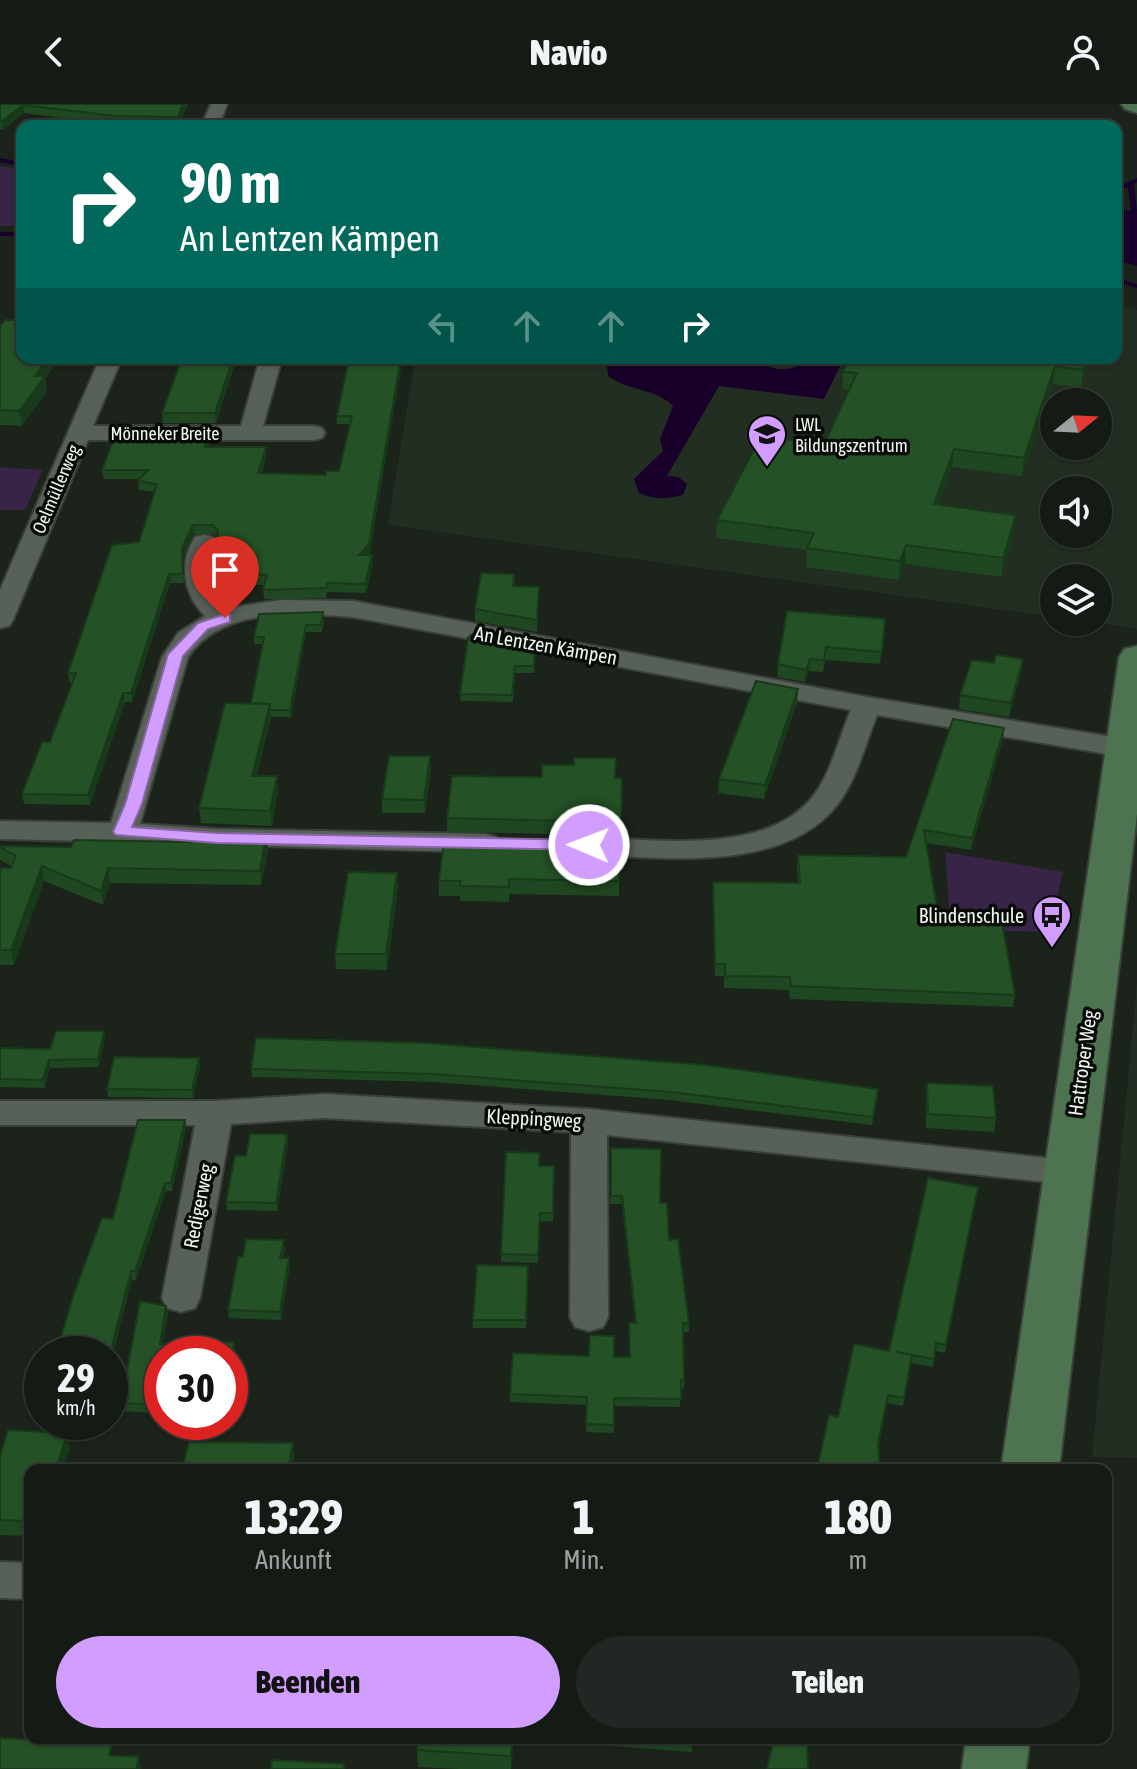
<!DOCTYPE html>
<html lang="de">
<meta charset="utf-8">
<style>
:root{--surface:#141a14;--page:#212722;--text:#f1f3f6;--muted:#9da1a0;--line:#333834;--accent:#d19dfe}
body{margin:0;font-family:"Asap Condensed",sans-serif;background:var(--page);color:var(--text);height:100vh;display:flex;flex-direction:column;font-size:30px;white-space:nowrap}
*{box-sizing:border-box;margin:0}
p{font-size:26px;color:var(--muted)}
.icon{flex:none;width:44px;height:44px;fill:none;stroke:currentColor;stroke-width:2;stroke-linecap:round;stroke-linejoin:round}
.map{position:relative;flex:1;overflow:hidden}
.drawer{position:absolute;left:24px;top:1360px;width:1088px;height:280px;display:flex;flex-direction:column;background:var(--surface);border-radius:16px;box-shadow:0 2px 6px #0004,0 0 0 2px var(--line)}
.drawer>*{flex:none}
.banner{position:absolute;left:16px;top:16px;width:1106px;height:244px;border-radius:16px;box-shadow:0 2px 6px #0004,0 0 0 2px var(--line);background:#00695c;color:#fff;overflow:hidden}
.needle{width:52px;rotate:72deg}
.fabs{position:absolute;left:1040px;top:284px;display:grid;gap:16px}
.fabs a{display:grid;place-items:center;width:72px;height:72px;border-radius:50%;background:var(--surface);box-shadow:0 2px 6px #0004,0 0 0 2px var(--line);font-size:40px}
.speed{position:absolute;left:24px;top:1232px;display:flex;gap:16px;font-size:40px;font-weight:700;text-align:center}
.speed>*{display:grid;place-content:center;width:104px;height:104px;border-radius:50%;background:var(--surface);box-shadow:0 2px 6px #0004,0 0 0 2px var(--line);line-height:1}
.speed small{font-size:20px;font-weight:400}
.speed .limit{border:12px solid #d22;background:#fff;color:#111}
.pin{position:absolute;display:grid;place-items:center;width:68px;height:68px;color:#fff;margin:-82px -34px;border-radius:50% 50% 50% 0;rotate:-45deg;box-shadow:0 0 8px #0007}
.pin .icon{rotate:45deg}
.me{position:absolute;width:88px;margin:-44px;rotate:271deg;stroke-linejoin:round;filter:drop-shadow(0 0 6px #0008)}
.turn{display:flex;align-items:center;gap:28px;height:168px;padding:0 32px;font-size:36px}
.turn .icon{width:104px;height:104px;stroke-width:2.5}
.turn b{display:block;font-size:56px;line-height:68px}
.lanes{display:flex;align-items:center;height:76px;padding:0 32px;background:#0003;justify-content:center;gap:40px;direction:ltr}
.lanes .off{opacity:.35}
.eta{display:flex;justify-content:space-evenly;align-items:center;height:136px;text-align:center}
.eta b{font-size:48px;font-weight:800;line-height:56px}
.button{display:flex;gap:16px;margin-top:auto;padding:16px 32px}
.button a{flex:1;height:92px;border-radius:48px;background:var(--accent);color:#111;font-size:32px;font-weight:800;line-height:92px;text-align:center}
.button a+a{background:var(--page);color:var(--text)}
header{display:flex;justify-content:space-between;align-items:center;height:104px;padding:0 32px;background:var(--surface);font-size:36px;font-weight:800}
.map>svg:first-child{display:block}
</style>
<header><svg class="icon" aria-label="back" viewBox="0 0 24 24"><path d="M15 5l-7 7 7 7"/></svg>Navio<svg class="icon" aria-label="person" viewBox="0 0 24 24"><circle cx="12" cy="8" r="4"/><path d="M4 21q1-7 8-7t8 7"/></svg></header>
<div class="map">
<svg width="1137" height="1665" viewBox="0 0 1137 1665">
<rect width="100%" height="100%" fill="#1b231a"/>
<!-- built -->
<g fill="#212e21" fill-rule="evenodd">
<path d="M1116,200L1137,206V525L1092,518H1098V474H1054V513L388,421L415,254H1116ZM1054,298H1098V342H1054ZM1054,386H1098V430H1054Z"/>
<path d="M1137,879V1354L1092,1353Z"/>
</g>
<!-- green -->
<g fill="#372447">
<path d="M0,62L22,65V122H0Z"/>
<path d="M0,363L43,366L25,406H0Z"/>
<path d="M945,748L1063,768L1048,828L951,826Z"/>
</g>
<!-- water -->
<g fill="#18002a">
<path d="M1125,106L1137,108V162L1116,156V108Z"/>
<path d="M615,254H754C768,264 781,269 798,262L801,254H844L824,295L719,282L667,372L678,373L687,380L683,391C667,395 655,396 639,389L634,375L663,347L660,335L673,302C655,284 628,287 608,272L607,262Z"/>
</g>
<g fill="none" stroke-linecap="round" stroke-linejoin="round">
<!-- stream -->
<g fill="#18002a" fill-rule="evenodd">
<path d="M0,54L22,58V62L0,58Z"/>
<path d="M1137,74V78L1134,80L1137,107L1134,109L1131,107L1128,83L1116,88V84Z"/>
<rect x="0" y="128" width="22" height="4"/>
<path d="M1116,174L1137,180V184L1116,178Z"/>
</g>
<!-- street casing -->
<g stroke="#393f39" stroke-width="4">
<g id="street">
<path d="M211,0H227L219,22H201Z"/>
<path d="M100,254H122L93,322H241L260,254H282L263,322H314L322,324L325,329L322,334L314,336H88L13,516L9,522L0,524V486Z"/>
<path d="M204,431L213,433L216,438C210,464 204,486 228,504L281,496L353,497L867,593L1125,635L1135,638L1137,647L1125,653L877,611C865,640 857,676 837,701C782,771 657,753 579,750L568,747L564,741L568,735L579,732C648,735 767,754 814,691C832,667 839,633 851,606L353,513C298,509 223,502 188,553L140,720L217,725L485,730L496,733L500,739L496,745L485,748C323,745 162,738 0,735V717L111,719L162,553L178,529L205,512C184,491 178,459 195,433Z"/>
<path d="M325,990L589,1005L1066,1056L1079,1059L1084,1068L1079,1077L1066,1080L607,1031L608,1213L603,1223L589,1227L575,1223L570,1213L571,1028L325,1014L231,1020L200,1194L195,1204L181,1208L167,1204L162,1194L195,1021H0V997H215Z"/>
<path d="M0,1458L30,1459V1495L0,1494Z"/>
</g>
</g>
<!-- secondary casing -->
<g stroke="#393f39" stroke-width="4">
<g id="secondary">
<path d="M1121,0H1137V9L1125,5Z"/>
<path d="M1137,542V710L1059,1366H1001L1119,553L1124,545Z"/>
<path d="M966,1634H1030L1026,1665H962Z"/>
</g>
</g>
<!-- street -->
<use href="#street" fill="#586158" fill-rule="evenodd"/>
<!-- secondary -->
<use href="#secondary" fill="#4e7350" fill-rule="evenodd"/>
</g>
<!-- wall -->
<g fill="#1f4721">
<path d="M0,0H188L178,21H117L24,9L3,26L0,25Z"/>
<path d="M0,222L45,274L47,287L22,322L0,321Z"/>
<path d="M237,254L216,319H163L162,309Z"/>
<path d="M349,254L370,449L368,451L373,460L366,489L327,488L326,494L264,495L263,486L265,481L215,480L214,470L217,434L214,430H194L183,453L184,479H170L132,598H125L90,701L24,700L22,690L50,638L72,579H70L68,569L139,438L155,388L139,386L138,377L140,375H104L102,366L209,330L210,339L209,343H266V352L262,369L326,371L339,367L350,320H337V312Z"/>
<path d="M850,254H1088L1081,283L1053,280L1022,372L952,363L938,401L1016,411L1014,429L1001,473L905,460L899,476L806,463L807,446L716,434L717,416L824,340L849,286L842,285L843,268Z"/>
<path d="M514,470L515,482L539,483L537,528L475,517V505Z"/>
<path d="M324,515L322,528H306L291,613H271L257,672L278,687L272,722L201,719L199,704L251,599L263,540H254V533Z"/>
<path d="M885,515L880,560L825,556L823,568L809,567L805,578L777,573L778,560Z"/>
<path d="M535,543L534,569H515L513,598L461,597L460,590Z"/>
<path d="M994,559L1021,569L1009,613L959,605L960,591Z"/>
<path d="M798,585L797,599L764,695L718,689L719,675Z"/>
<path d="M953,615L1004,624L1003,635L971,746L926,739L939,816L1015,891L1013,903L790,895L789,886L724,884V872H715L713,778L798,779L797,763L798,751L906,753Z"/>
<path d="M431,665L425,709H382V695Z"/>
<path d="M615,674H622L620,731L447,728V714Z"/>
<path d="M266,731L268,746L261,781L110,779L103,801L44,777L14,861H0V764H11V762L0,756V742L71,743L191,738Z"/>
<path d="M620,740L619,792L509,790V798L460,797V792H439V777Z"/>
<path d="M398,784L387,866L336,865L335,850Z"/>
<path d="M256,934L878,993L872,1021L670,996L433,978L252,973L251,965Z"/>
<path d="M105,935L99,963L50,964L45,984L0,983V944L50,945Z"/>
<path d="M199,954L200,961L193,994L108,993L107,985Z"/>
<path d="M927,979L996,1014L994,1028L926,1024V993Z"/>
<path d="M185,1016L186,1024L172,1087H166L136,1176H132L113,1115Z"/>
<path d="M287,1030L288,1038L277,1107L227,1106L226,1098Z"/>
<path d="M611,1044L660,1099L689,1220V1228H683L684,1276V1284H681L680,1303L614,1302V1329L586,1328L587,1301L510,1298V1290L614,1253H629L635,1219L622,1100H610Z"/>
<path d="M539,1062H554L553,1118L540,1117L538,1159L501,1158V1150Z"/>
<path d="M976,1091L945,1249L935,1247L933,1263L911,1259L903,1302L887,1299L879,1341L880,1366H781V1359L818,1361L889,1247Z"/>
<path d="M285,1144L283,1154H289L290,1162L281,1216L229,1214L228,1206L243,1153Z"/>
<path d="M528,1162L526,1224H473V1216Z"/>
<path d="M166,1202L168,1210L162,1240L234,1238L235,1247L231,1287L230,1250H162V1289H154L150,1309L122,1307L121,1299Z"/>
<path d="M70,1343L63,1366H30V1432L0,1431V1352Z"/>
<path d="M418,1634H514L511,1665H459L418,1663L417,1646Z"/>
<path d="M573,1634H693L692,1648L573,1639Z"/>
<path d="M755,1634H807L773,1639L755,1638Z"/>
</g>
<!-- shaded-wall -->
<g fill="#19391b">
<path d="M183,0H188L178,21V13Z"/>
<path d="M23,1L24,9L3,26L2,17Z"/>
<path d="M48,254H61L45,274L47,287L22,322L19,307L35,272Z"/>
<path d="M233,254H237L216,319L215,309Z"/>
<path d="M401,254H403L370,449L360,460L359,451Z"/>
<path d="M1086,254H1088L1081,283L1083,266Z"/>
<path d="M1055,262L1053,280L1022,372L1024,354Z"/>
<path d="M209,330L210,339L206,352L205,343Z"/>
<path d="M266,343V352L259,378L258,369Z"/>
<path d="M954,345L952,363L932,419L934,400Z"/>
<path d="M1016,411L1014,429L1001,473L1003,454Z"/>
<path d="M193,421L194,430L183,453L184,479L182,444Z"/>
<path d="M906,441L905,460L899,476L900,457Z"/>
<path d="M372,451L373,460L366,489L365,480Z"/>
<path d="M169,470L170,479L132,598L131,589Z"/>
<path d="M306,521V528L291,613L290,606Z"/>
<path d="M810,555L809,567L805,578L806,566Z"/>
<path d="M1023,555L1021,569L1009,613L1011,599Z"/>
<path d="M798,585L797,599L764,695L765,681Z"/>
<path d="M123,589L125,598L90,701L88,691Z"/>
<path d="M270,600L271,614L254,686L252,672Z"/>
<path d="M1004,624L1003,635L971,746L972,734Z"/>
<path d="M430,652L431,665L425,709L424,696Z"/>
<path d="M277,672L278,687L272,722L270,707Z"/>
<path d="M266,731L268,746L261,781L260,767Z"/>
<path d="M42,762L44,777L14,861L11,846Z"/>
<path d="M108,764L110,779L103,801L101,787Z"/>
<path d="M397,769L398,784L387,866L386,850Z"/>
<path d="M104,927L105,935L99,963L98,955Z"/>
<path d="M199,954L200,961L193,994L192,986Z"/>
<path d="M49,956L50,964L45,984L43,976Z"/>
<path d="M185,1016L186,1024L172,1087L171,1079Z"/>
<path d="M287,1030L288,1038L277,1107L276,1099Z"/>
<path d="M165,1079L166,1087L136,1176L135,1167Z"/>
<path d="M284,1136L285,1144L281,1162L280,1154Z"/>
<path d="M289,1154L290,1162L281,1216L280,1208Z"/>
<path d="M131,1167L132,1176L110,1263V1250Z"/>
<path d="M166,1202L168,1210L161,1248L160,1240Z"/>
<path d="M234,1238L235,1247L231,1287L230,1275Z"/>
<path d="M153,1281L154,1289L150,1309L149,1300Z"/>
<path d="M67,1329L70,1343L63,1366H56Z"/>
<path d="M293,1339L294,1354L292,1366H288Z"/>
<path d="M512,1634H514L511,1665V1652Z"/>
<path d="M139,1653L141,1665H136Z"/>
</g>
<!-- building -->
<g fill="#245226" stroke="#19391b" stroke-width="2">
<path d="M0,0H183L178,13L116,12L23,1L2,17H0Z"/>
<path d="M5,216H22V254H48L35,272H45L19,307L0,306V222Z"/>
<path d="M182,254H233L215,309H162Z"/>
<path d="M349,254H401L369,440L359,451H372L365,480L327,479L326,484L263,486L267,471L214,470L218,427L213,421H193L182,444L183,470H169L131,589H123L88,691L22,690L42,638H50L76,569H68L112,441L139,438L157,380L138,377L148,366H102L114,334L209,330L205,343H266L258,369L326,371V367H339L352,312H337Z"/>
<path d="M850,254H1086L1083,266L1055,262L1024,354L954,345L934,400L1016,411L1003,454L906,441L900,457L807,444L814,429L717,416L761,332L824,340L857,269L843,268Z"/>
<path d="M481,469L514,470L513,482L539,483L537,516L475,505Z"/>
<path d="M787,507L885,515L882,548L826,543L824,556L810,555L806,566L778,560Z"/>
<path d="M323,508L321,521H306L290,606H270V600L251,599L264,533H254L259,510Z"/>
<path d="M471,531L535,543L534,562H515L512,591L460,590L468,534Z"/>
<path d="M996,551L1023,555L1011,599L960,591L972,556L994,559Z"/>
<path d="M756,577L798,585L765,681L719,675Z"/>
<path d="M225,599L270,600L252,672H277L270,707L199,704Z"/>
<path d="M953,615L1004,624L972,734L924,726L939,816L1002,818L1015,891L791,882L790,873L725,872V860H715L713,778L800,779L798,751L906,753Z"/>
<path d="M389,652H430L424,696L382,695Z"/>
<path d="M574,654H616L615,674H622L621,718L447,714L452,672L542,673V661H574Z"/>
<path d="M193,729L266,731L260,767L108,764L101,787L42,762L11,846H0V764H11L16,752L0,743V742L71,743L74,736L191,738Z"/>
<path d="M444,736L620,740L619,777L509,775V783L460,782V777H439Z"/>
<path d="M348,768L397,769L386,850H335Z"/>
<path d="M56,927H104L98,955L49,956L43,976L0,975V944L50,945Z"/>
<path d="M256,934L425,939L706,961L878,985L873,1013L671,988L433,970L251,965Z"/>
<path d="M114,953L199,954L192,986L107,985Z"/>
<path d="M927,979L993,982L996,1014L928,1010Z"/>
<path d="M138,1016H185L171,1079H165L135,1167H131L110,1250H56L74,1189L102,1114L113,1115Z"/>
<path d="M250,1030H287L276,1099L226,1098L235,1051L246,1052Z"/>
<path d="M611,1044L661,1045L660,1099H667L669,1136L678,1135L689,1220L683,1219L684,1276H681V1295L614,1294V1321L586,1320L587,1293L510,1290L513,1249L589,1252L590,1231L614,1232V1253H630L629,1219H636L622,1092H611Z"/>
<path d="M506,1048L539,1049V1062H554L553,1109H540L538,1151L501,1150Z"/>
<path d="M928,1074L978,1083L946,1241L936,1239L934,1255L896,1248L912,1251L904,1294L888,1291L878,1339L880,1366H782L781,1359L818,1361L829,1311L838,1313L854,1240L889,1247Z"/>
<path d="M246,1135L284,1136L280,1154H289L280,1208L228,1206L238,1153H243Z"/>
<path d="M477,1161L528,1162L526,1216H473Z"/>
<path d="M140,1197L166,1202L160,1240L234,1238L230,1275V1250H162V1280L153,1281L149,1300L121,1299Z"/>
<path d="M8,1326L67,1329L56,1366H30V1417L0,1416V1352Z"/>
<path d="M189,1338L293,1339L288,1366H182Z"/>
<path d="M0,1634L112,1640L109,1651L139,1653L136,1665H0Z"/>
<path d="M418,1634H512L511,1652L417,1646Z"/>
<path d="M774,1634H807L808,1665H767Z"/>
<path d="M272,1656L344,1660V1665H271Z"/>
</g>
<!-- route -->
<path fill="#d19dfe" stroke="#8866a5" stroke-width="2" d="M225,510L230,511V518L208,525L183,552L142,700L132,723L217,729L589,736L598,741L589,746L217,739L116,731L113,728L125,700L168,550L198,519Z"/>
<!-- icons -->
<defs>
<g id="school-pin" transform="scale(2)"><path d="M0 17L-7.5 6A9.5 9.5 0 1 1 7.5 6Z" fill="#d19dfe" stroke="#080b08"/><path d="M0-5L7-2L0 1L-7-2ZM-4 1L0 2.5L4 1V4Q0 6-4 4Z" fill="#111"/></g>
<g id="bus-pin" transform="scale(2)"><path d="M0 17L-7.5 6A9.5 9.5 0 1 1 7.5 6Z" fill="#d19dfe" stroke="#080b08"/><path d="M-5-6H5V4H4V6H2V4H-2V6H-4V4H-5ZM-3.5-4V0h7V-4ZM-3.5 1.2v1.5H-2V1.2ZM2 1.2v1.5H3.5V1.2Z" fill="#111"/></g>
</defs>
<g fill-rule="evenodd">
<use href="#school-pin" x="767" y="330"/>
<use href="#bus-pin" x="1052" y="811"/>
</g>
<g text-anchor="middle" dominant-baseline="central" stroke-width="7" stroke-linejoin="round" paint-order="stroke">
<!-- far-poi labels -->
<g font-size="18" fill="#f0f6f0" stroke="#080b08" text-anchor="start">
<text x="795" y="320">LWL<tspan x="795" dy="21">Bildungszentrum</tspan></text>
</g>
<!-- far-street labels -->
<g font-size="18" fill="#f0f6f0" stroke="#080b08">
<text x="165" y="329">Mönneker Breite</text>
<text transform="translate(56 385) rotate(-67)">Oelmüllerweg</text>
</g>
<!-- street labels -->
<g font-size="20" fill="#f0f6f0" stroke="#080b08">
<text transform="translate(546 541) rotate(10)">An Lentzen Kämpen</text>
<text transform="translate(1082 959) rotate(-82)">Hattroper Weg</text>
<text transform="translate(534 1014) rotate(3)">Kleppingweg</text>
<text transform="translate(198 1102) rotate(-79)">Redigerweg</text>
</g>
<!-- poi labels -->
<g font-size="20" fill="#f0f6f0" stroke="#080b08" text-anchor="end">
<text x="1024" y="811">Blindenschule</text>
</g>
</g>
</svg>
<div class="fabs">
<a><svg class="needle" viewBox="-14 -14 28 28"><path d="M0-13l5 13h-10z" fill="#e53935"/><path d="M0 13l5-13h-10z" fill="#9da1a0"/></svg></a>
<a><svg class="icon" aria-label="sound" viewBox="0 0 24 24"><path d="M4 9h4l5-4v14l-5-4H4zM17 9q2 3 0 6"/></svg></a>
<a><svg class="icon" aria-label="layers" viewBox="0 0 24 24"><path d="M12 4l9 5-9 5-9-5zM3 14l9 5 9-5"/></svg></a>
</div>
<div class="speed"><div>29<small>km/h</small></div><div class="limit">30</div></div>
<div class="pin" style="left:225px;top:514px;background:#d93025"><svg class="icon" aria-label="arrive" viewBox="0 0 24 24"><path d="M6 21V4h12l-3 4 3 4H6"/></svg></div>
<svg class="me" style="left:589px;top:741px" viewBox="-20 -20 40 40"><circle r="17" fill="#d19dfe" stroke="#fff" stroke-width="3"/><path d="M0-11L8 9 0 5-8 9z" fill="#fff"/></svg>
<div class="banner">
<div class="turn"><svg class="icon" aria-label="right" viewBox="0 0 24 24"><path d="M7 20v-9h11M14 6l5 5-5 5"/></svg><div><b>90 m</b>An Lentzen Kämpen</div></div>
<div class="lanes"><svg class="icon off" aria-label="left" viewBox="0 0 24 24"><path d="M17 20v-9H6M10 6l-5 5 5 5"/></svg><svg class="icon off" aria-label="ahead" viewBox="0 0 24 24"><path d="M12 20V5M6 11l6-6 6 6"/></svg><svg class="icon off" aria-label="ahead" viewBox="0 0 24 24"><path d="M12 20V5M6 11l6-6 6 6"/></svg><svg class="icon" aria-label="right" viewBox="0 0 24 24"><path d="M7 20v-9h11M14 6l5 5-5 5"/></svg></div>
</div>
<section class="drawer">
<div class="eta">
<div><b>13:29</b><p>Ankunft</p></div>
<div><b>1</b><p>Min.</p></div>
<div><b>180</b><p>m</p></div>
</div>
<div class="button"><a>Beenden</a><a>Teilen</a></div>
</section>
</div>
